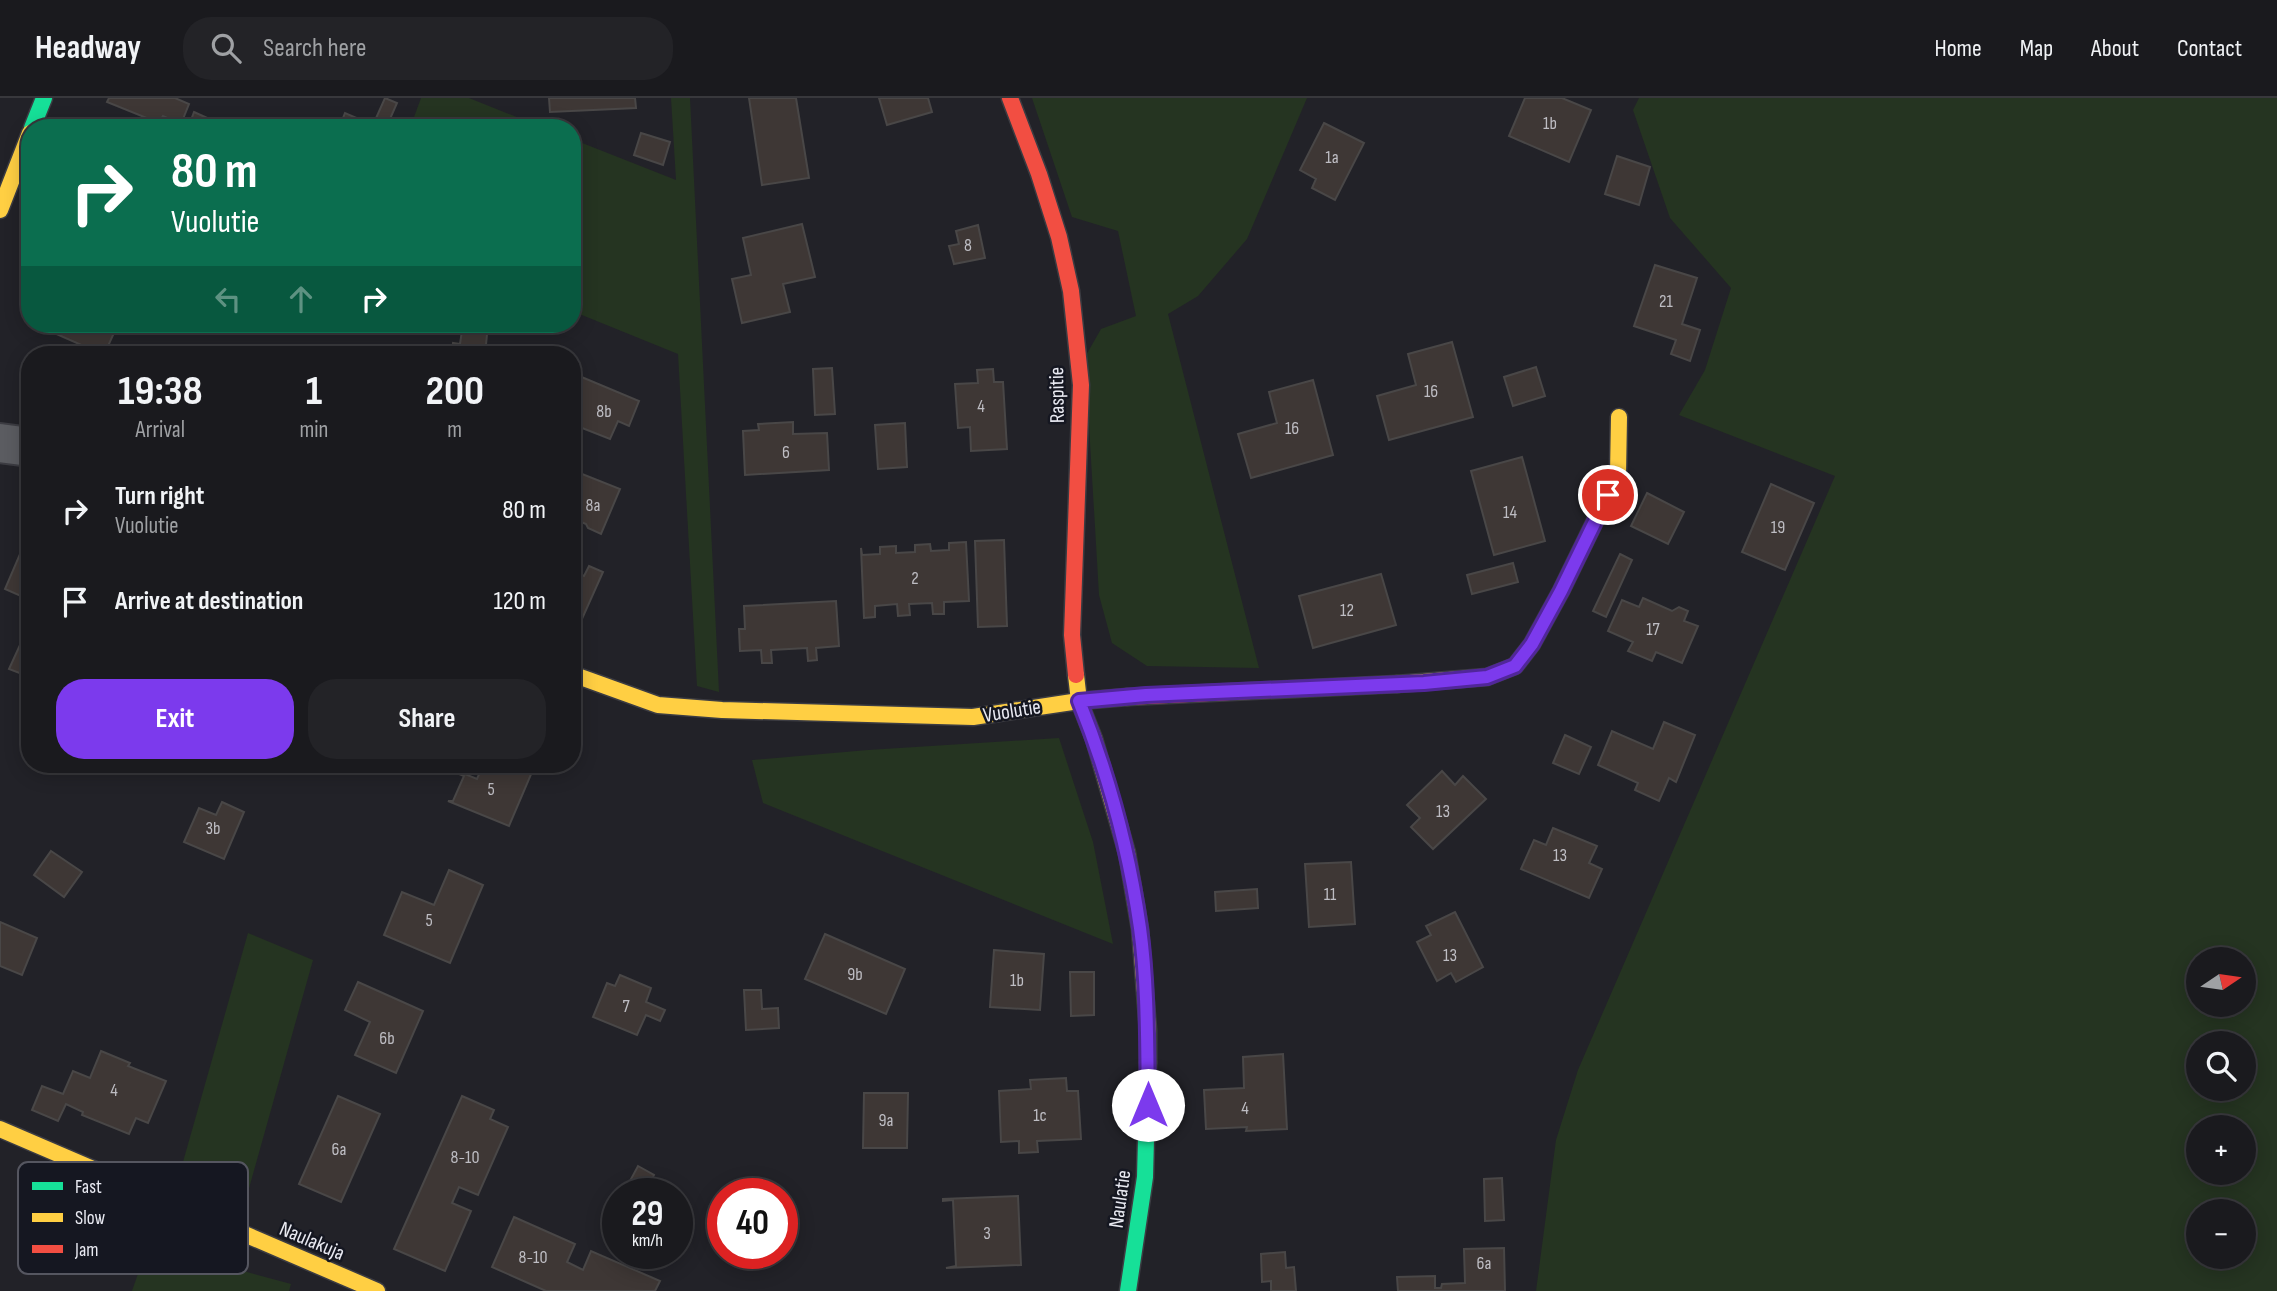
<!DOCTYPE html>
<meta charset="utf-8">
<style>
:root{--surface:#1a1a1e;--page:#232327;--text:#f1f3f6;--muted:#9fa1a4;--line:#38383c;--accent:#7c3aed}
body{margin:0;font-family:"Sofia Sans Condensed",sans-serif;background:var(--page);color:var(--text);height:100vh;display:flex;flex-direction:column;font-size:26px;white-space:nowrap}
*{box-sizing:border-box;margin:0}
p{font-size:23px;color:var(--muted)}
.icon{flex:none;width:38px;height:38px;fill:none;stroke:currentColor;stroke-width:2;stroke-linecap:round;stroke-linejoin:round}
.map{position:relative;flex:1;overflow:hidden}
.panel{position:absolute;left:21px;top:248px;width:560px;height:427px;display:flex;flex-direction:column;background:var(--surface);border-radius:28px;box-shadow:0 4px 18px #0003,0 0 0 2px var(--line)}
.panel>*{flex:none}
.hud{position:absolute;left:21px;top:21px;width:560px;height:214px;border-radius:28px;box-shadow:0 4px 18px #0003,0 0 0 2px var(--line);background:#0b6e4f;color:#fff;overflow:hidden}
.needle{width:46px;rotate:77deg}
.fabs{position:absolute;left:2186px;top:849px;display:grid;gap:14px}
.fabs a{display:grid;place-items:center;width:70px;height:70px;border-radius:50%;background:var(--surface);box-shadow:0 4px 18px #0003,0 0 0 2px var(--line);font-size:35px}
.speed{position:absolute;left:602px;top:1080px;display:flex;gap:14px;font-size:35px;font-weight:700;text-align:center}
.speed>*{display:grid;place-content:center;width:91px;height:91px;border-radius:50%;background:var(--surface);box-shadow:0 4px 18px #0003,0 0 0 2px var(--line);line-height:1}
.speed small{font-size:18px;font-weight:400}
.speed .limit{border:10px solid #d22;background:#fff;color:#111}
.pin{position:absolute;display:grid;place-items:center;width:60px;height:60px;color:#fff;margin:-30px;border:4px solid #fff;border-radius:50%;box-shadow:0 2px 7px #0007}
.me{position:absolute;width:77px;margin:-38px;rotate:0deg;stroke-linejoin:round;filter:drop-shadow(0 0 5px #0008)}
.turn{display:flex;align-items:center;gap:24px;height:147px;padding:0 35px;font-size:32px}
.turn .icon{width:91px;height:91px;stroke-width:2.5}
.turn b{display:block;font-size:49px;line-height:60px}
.lanes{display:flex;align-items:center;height:66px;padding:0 35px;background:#0003;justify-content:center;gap:35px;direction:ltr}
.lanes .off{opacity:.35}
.eta{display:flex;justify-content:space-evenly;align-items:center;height:119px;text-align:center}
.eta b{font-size:42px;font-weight:700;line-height:49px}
.button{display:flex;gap:14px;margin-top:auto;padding:14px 35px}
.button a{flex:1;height:80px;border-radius:28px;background:var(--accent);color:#fff;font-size:28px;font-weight:700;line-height:80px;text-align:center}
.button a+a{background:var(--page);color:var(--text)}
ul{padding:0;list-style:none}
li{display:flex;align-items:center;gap:21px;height:91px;padding:0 35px}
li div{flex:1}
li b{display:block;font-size:26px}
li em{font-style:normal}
header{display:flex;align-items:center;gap:42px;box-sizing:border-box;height:98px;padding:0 35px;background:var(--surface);border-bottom:2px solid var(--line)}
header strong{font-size:33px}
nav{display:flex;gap:38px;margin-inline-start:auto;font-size:24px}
.search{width:490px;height:63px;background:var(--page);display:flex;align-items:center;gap:18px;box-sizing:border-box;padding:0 24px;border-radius:28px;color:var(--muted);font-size:26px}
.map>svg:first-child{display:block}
</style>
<header>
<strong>Headway</strong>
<div class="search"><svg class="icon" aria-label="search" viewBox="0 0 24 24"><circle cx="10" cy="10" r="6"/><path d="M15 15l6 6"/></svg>Search here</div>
<nav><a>Home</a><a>Map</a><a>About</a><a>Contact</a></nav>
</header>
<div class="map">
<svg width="2277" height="1193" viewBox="0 0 2277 1193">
<rect width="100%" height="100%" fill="#222228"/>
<!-- green -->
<g fill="#253421" fill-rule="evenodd">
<path d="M421,0H469L544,30H410Z"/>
<path d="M671,0H690L719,594L697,588L678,256L572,213V41L676,82Z"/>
<path d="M1032,0H1307L1247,141L1198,198L1168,216L1259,570L1147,568L1112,545L1099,497L1085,259L1101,231L1136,218L1118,133L1072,119Z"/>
<path d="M1639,0H2277V1193H1536L1556,1042L1578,972L1835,378L1679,317L1705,272L1731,190L1670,120L1633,12ZM2244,861V906H2198V861ZM2198,945H2244V990H2198ZM2198,1029H2244V1074H2198ZM2198,1113H2244V1158H2198Z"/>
<path d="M1059,640L1093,744L1113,846L763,705L752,662L868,652Z"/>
<path d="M248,835L313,862L246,1101L179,1078Z"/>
<path d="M148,1147L291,1186L289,1193H132Z"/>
</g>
<!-- building -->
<g fill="#3e3735" stroke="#494747" stroke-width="2">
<path d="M109,0H175L189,6L181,26L163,18L159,25L107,4Z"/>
<path d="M385,0L397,5L386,30H339L345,15L373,27Z"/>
<path d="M549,0H635L636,10L550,14Z"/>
<path d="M749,0H796L809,80L762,87Z"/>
<path d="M879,0H928L932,14L887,27Z"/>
<path d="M1525,0H1562L1591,12L1569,64L1509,38Z"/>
<path d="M194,14L214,23L211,30H188Z"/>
<path d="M1324,25L1364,45L1335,102L1312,90L1316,81L1300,72Z"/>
<path d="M641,35L670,44L663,67L634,57Z"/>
<path d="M1617,58L1650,69L1639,107L1605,96Z"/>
<path d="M802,126L815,179L783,186L790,214L742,225L732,181L751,177L743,140Z"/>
<path d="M978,127L985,160L954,166L949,148L959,146L956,133Z"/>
<path d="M1655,167L1697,180L1682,226L1700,232L1690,263L1671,256L1676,242L1634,228Z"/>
<path d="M58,226H118L104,257L45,231L46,229L55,233Z"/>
<path d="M463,226H488L485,257H452L453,245L460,246Z"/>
<path d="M1452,244L1473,319L1389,342L1377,298L1416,287L1408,256Z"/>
<path d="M1536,269L1545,298L1513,308L1504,279Z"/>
<path d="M832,270L835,316L815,317L813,271Z"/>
<path d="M993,271L994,284H1003L1007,351L971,353L970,329L958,330L955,286L978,285L977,272Z"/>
<path d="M572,275L639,303L629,328L618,323L610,341L572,326Z"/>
<path d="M1313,282L1333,357L1251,380L1238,336L1277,325L1269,294Z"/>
<path d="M793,324V336L827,335L829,372L745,377L743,333L759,332L758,326Z"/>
<path d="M905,325L907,369L878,371L875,327Z"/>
<path d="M1522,359L1545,443L1494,457L1471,373Z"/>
<path d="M572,372L620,391L601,436L588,430L586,426L577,422L572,424Z"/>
<path d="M1771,386L1814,405L1785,472L1742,454Z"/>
<path d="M1647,395L1684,414L1668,446L1631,428Z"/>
<path d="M26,442L30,444V502L5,491Z"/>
<path d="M1004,442L1007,528L978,529L975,443Z"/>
<path d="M966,444L969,503L944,504V516H933L932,505L909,506L910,517L898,518L897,506L875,508V519L864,520L861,450L862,457L880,456V449L896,448V455L915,454V447L930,446L931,453L949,452V445Z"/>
<path d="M1620,456L1632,462L1606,519L1593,513Z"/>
<path d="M1513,465L1518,484L1472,496L1467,477Z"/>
<path d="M589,468L603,474L582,521L572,516V473L584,478Z"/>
<path d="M1381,476L1396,527L1313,550L1299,498Z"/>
<path d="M1643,500L1672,513L1679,509L1688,513L1684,523L1698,528L1682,565L1656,554L1652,563L1628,553L1633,544L1608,533L1622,502L1639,509Z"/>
<path d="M836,503L839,548L816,550L817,562L808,563L807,550L771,552L772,565H762L761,552L740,553L739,531H745L744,508Z"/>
<path d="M25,536L30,538V579L9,571Z"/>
<path d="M1664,624L1695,637L1676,684L1669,680L1659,703L1635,692L1638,685L1598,667L1612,633L1653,651Z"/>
<path d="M1565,637L1591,649L1579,676L1553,665Z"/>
<path d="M483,667H535L509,728L448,703H453L464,678L459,676L460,674L477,681Z"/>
<path d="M1442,673L1455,687L1463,678L1486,701L1433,751L1411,729L1420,720L1407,707Z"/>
<path d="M222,704L244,714L224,761L184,744L199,710L216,717Z"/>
<path d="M1553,730L1597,748L1589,765L1602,771L1589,800L1521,771L1534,742L1546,747Z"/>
<path d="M51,753L82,774L64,799L34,777Z"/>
<path d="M1351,764L1355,826L1309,829L1305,766Z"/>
<path d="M449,772L483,787L450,865L384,837L402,794L434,807Z"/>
<path d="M1257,791L1258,810L1216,813L1215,794Z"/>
<path d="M1455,814L1483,869L1456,884L1451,875L1437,883L1417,844L1431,837L1426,828Z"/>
<path d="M0,824L37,840L22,877L0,868Z"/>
<path d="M825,836L905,871L886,916L805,881Z"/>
<path d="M994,852L1044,856L1040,912L990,909Z"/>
<path d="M1070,874H1094V917L1071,918Z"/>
<path d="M620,877L651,890L646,904L665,912L660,923L646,917L637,937L593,919L607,885L615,888Z"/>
<path d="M358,884L423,913L396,975L355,957L370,924L345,912Z"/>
<path d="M744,892H761L762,911L778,910L779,930L746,932Z"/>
<path d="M101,953L130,965L128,968L166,983L148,1025L136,1020L129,1036L82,1017L83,1014L66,1006L58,1023L32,1012L42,988L63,996L73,973L90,980Z"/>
<path d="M1283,956L1287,1031L1246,1033L1247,1029L1206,1031L1204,992L1244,990L1243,959Z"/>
<path d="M1066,980L1067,993H1078L1081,1041L1037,1043L1038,1054L1019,1055V1043L1001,1044L999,993L1031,991L1030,982Z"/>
<path d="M864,995H908L907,1050H863Z"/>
<path d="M338,998L380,1016L341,1104L299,1086Z"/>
<path d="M462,998L494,1012L490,1021L508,1029L478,1097L459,1089L452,1105L471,1113L445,1173L394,1151Z"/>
<path d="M638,1068L654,1077L644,1096H623Z"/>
<path d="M1502,1080L1504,1122L1485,1123L1484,1081Z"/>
<path d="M1018,1098L1021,1167L946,1170L956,1168L953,1102L943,1103V1101Z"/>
<path d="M514,1119L575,1146L567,1164L583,1172L591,1153L660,1183L655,1193H546L492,1169Z"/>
<path d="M1504,1150L1505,1193H1398L1397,1179L1435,1178V1190H1441L1442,1186L1465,1185L1464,1151Z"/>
<path d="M1285,1154L1286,1170L1294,1169L1296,1193H1271V1183L1262,1184L1261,1156Z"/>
</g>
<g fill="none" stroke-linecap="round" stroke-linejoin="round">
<!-- street casing -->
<g stroke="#3c3c42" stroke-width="42">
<path id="street" d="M0,345L30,349"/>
</g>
<!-- fast casing -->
<g stroke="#3c3c42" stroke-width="19">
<g id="fast">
<path d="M32,30L44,0"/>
<path d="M1128,1193L1145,1079L1148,965"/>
</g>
</g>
<!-- slow casing -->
<g stroke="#3c3c42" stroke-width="19">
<g id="slow">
<path d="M0,112L30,35"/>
<path d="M572,576L658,607L722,612L973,619L1079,603L1127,599"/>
<path d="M1076,577L1079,603L1094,641L1127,755L1140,831L1148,932V965"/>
<path d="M1397,586L1487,579L1515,568L1532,546L1561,493L1618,376L1619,319"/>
<path d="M0,1031L377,1193"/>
</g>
</g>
<!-- jam casing -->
<g stroke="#3c3c42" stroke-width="19">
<g id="jam">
<path d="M1010,0L1039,76L1059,139L1071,193L1081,287L1072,537L1076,577"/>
<path d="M1127,599L1397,586"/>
</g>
</g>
<!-- street -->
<use href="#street" stroke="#5b5c61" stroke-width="38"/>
<!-- fast -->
<use href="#fast" stroke="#16e098" stroke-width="16"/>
<!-- slow -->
<use href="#slow" stroke="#ffcf43" stroke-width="16"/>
<!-- jam -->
<use href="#jam" stroke="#f24e42" stroke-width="16"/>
</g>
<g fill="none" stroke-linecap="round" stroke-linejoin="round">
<!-- route casing -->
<g stroke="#51269a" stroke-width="18">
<path id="route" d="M1148,1007C1147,948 1148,888 1140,830C1129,753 1108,675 1079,603L1146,597L1424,585L1487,579L1515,568L1532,546L1561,493L1608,397"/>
</g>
<!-- route -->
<use href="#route" stroke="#7c3aed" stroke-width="12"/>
</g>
<g text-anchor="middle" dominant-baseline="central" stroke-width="5" stroke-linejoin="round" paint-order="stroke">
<!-- number labels -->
<g font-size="18" fill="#bebdc3">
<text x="1550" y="25">1b</text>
<text x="1332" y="59">1a</text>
<text x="968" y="147">8</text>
<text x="1666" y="203">21</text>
<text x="1431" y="293">16</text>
<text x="981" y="308">4</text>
<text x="604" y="313">8b</text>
<text x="1292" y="330">16</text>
<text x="786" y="354">6</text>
<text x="593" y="407">8a</text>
<text x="1510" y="414">14</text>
<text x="1778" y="429">19</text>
<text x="915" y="480">2</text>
<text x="1347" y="512">12</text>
<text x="1653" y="531">17</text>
<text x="491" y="691">5</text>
<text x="1443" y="713">13</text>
<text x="213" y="730">3b</text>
<text x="1560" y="757">13</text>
<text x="1330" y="796">11</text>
<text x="429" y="822">5</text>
<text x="1450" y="857">13</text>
<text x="855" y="876">9b</text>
<text x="1017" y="882">1b</text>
<text x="626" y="908">7</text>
<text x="387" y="940">6b</text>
<text x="114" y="992">4</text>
<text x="1245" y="1010">4</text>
<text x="1040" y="1017">1c</text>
<text x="886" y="1022">9a</text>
<text x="339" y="1051">6a</text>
<text x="465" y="1059">8-10</text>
<text x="987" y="1135">3</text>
<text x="533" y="1159">8-10</text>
<text x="1484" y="1165">6a</text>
</g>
<!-- street labels -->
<g font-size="21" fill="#e9eaf2" stroke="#151721">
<text transform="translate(1057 297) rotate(-91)">Raspitie</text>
<text transform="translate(1012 613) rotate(-9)">Vuolutie</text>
<text transform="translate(1120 1101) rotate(-82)">Naulatie</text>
<text transform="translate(312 1143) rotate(23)">Naulakuja</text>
</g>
</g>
<!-- legend -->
<rect x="18" y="1064" width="230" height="112" rx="10" fill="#151721" stroke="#555660" stroke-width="2"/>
<rect x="32" y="1084" width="31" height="8" fill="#16e098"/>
<rect x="32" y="1115" width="31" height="9" fill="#ffcf43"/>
<rect x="32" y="1147" width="31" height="8" fill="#f24e42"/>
<g font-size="19" fill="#e9eaf2">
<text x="75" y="1095">Fast</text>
<text x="75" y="1126">Slow</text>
<text x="75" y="1158">Jam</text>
</g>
</svg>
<div class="fabs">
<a><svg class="needle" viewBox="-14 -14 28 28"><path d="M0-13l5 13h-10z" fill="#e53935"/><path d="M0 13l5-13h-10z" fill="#9fa1a4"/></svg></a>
<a><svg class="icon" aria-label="search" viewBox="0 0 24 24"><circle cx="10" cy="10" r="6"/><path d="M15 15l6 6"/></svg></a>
<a>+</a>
<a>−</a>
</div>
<div class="speed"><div>29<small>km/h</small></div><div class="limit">40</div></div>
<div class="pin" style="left:1608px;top:397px;background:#d93025"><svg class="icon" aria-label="arrive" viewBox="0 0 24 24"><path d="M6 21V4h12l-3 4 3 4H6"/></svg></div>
<svg class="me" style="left:1148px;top:1007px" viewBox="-20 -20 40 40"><circle r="19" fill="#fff"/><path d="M0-13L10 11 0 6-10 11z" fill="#7c3aed"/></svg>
<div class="hud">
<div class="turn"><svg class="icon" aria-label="right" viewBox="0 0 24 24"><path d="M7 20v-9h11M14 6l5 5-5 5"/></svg><div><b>80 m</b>Vuolutie</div></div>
<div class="lanes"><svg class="icon off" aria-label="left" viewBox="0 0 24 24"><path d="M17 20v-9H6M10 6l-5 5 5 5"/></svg><svg class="icon off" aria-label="ahead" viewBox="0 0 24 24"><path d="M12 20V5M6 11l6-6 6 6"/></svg><svg class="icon" aria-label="right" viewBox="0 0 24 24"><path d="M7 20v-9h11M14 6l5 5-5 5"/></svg></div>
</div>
<section class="panel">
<div class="eta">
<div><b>19:38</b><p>Arrival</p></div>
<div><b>1</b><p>min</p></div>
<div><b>200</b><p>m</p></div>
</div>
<ul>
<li><svg class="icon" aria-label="right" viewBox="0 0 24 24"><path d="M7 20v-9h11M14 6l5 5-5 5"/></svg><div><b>Turn right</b><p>Vuolutie</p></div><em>80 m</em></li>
<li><svg class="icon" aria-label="arrive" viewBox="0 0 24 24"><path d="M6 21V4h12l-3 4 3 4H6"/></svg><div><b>Arrive at destination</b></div><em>120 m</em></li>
</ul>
<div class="button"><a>Exit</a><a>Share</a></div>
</section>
</div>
